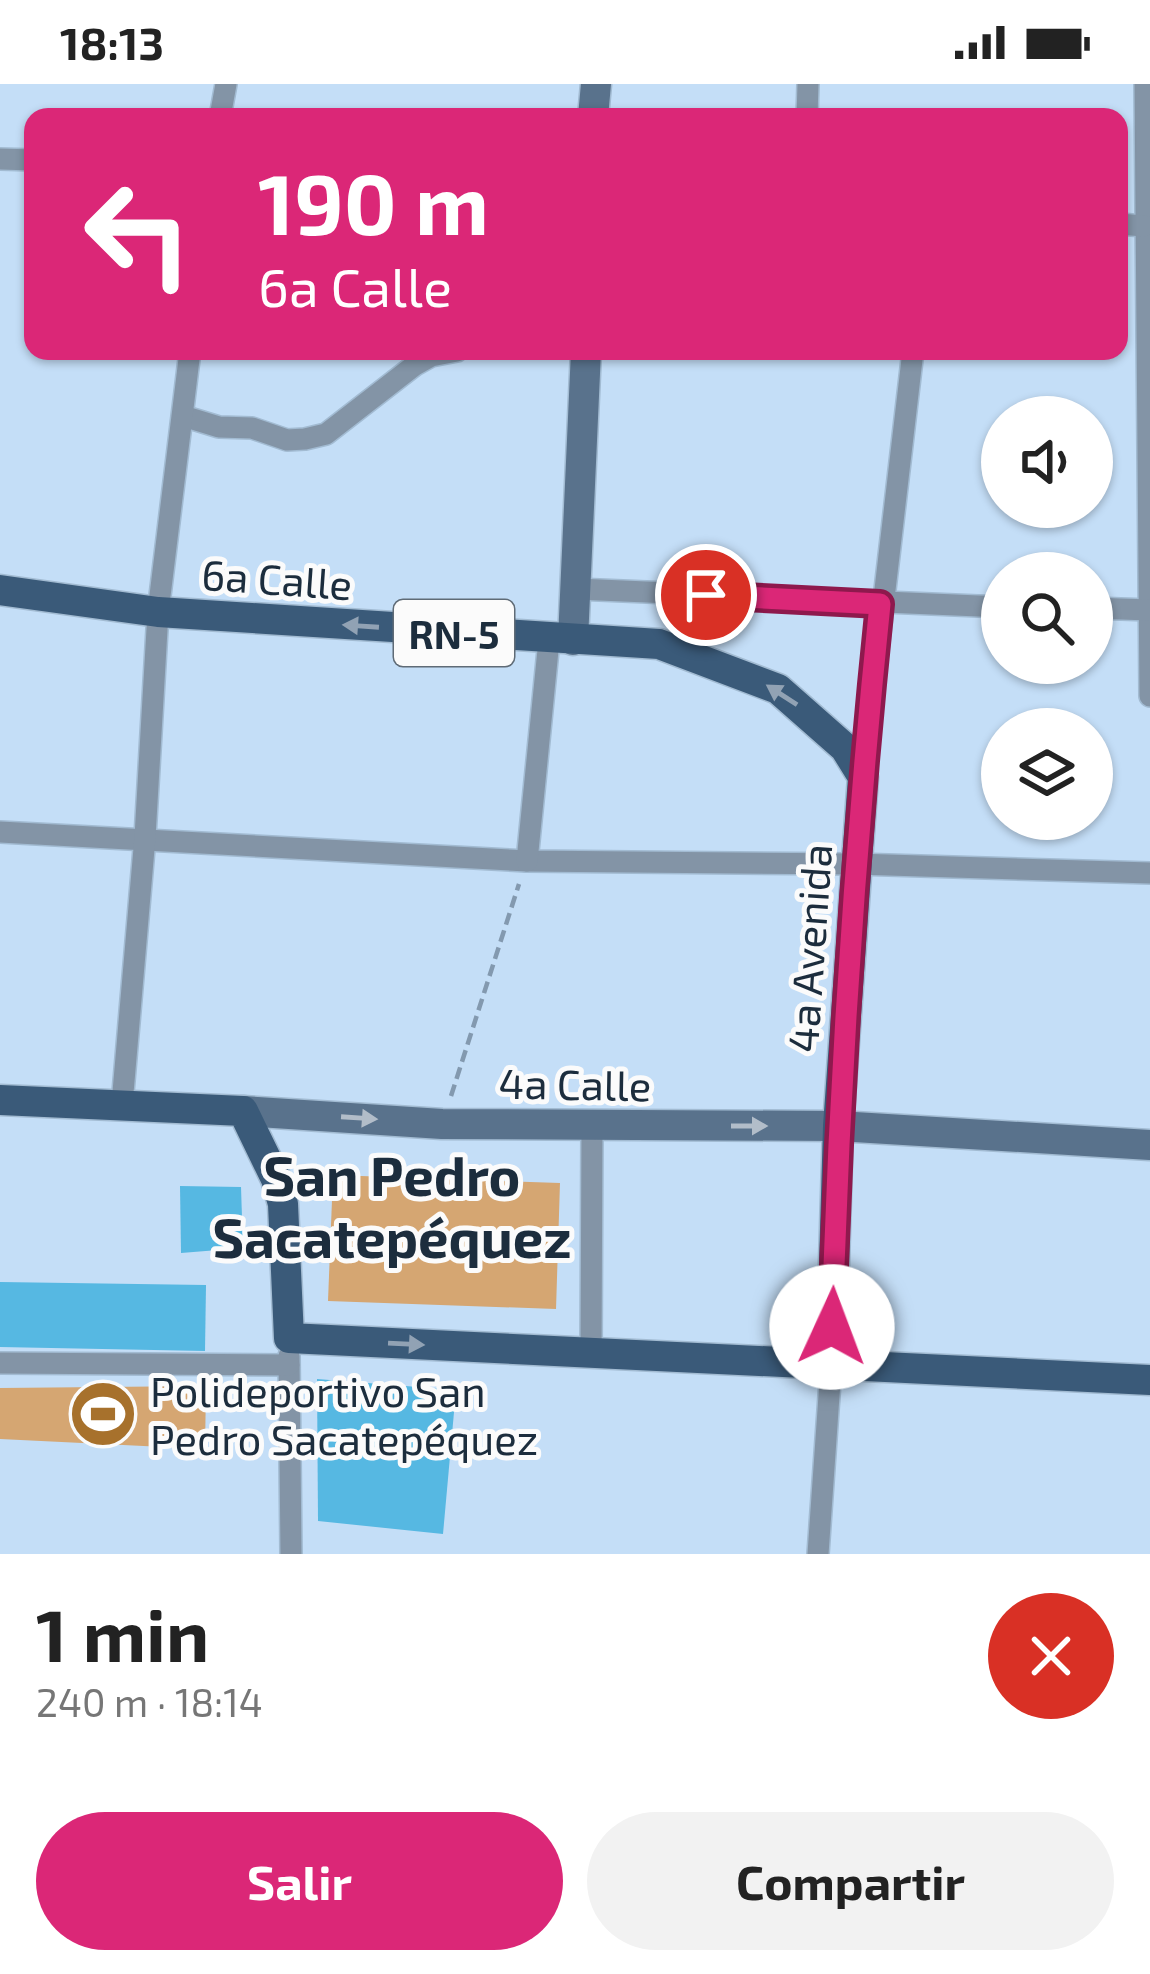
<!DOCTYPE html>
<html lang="es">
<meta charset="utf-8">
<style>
:root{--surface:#fff;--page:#f2f2f2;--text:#222;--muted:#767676;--accent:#db2777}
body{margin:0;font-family:"Exo 2",sans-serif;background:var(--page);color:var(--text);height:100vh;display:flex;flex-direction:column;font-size:45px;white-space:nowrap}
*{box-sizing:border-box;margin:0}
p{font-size:39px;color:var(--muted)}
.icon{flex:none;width:66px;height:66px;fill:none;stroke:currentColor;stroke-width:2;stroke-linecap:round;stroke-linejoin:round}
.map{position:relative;height:1470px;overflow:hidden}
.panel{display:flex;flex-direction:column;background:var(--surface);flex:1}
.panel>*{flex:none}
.banner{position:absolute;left:24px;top:24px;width:1104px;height:252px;border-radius:24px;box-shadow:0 3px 9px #0004;background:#db2777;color:#fff;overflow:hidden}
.fabs{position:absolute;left:981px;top:312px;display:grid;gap:24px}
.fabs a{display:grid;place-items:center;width:132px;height:132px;border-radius:50%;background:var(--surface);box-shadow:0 3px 9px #0004;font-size:60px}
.pin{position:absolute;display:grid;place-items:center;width:102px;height:102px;color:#fff;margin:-51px;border:6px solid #fff;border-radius:50%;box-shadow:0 3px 12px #0007}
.me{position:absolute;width:132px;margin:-66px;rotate:2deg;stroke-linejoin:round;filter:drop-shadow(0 0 9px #0008)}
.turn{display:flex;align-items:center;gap:42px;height:252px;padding:0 36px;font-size:54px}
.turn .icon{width:156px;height:156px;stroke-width:2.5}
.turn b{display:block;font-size:84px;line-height:102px}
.round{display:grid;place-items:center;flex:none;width:126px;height:126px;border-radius:63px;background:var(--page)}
.head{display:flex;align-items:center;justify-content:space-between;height:204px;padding:0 36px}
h1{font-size:72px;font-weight:700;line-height:90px}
.primary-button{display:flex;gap:24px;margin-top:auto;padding:24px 36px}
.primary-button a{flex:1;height:138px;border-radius:72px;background:var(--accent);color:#fff;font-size:48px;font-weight:700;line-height:138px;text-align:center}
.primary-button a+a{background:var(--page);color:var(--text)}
.status{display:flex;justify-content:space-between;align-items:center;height:84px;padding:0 60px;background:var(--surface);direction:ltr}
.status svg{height:33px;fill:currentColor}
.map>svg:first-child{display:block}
</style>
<div class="status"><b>18:13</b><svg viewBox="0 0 49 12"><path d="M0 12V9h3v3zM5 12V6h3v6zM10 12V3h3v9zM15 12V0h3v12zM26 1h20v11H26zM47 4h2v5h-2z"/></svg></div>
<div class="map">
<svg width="1150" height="1470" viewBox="0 0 1150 1470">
<rect width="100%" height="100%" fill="#c4def7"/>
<!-- green -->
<g fill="#d5a672">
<path d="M333,1091L560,1099L556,1225L328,1217Z"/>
<path d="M206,1302L205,1365L0,1355V1304Z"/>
</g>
<!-- building -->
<g fill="#56b8e2">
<path d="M180,1102L241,1103L243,1164L181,1169Z"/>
<path d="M0,1198L206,1201L205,1267L0,1263Z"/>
<path d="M317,1295L456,1306L443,1450L318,1437Z"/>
</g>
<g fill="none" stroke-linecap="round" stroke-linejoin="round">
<!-- street casing -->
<g stroke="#a2bbd2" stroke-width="24">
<g id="street">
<path d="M1145,0L1150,612"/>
<path d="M220,33L226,0"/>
<path d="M807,33L808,0"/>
<path d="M0,75L33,76"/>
<path d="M1119,140L1144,142"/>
<path d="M183,332L219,343L252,344L287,356L305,355L326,350L415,281L431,272L457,267"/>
<path d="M576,505L1002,523"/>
<path d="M1092,524L1150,526"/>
<path d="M863,693L913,267"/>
<path d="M0,748L527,777L856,780L1150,789"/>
<path d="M527,777L549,556"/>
<path d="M122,1020L145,753L158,528L190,267"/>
<path d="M591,1271L592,1042"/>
<path d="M289,1272L291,1470"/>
<path d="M0,1279L289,1281"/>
<path d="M818,1470L831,1283"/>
</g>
</g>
<!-- secondary casing -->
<g stroke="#a2bbd2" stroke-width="33">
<g id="secondary">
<path d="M593,33L596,0"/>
<path d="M573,556L586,267"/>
<path d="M243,1027L442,1040L838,1042L1150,1061"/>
</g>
</g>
<!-- primary casing -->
<g stroke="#a2bbd2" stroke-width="33">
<g id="primary">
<path d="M0,506L158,528L659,560L778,605L845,664L863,693L838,1042L831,1283"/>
<path d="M0,1016L243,1027L276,1095L283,1120L289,1254L1150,1296"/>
</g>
</g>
<!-- path -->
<path stroke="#8399af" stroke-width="4.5" stroke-dasharray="12 6" stroke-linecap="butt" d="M451,1012L519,800"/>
<!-- street -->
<use href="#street" stroke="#8394a6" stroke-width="21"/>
<!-- secondary -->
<use href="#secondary" stroke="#59728c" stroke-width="30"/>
<!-- primary -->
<use href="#primary" stroke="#3a5a79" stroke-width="30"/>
</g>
<!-- one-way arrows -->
<defs><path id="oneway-solid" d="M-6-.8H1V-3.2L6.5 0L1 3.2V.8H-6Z" transform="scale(3)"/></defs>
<g fill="#91a2b4">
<use href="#oneway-solid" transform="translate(361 542) rotate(-176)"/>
<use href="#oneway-solid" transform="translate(782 611) rotate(-147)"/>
<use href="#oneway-solid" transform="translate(406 1260) rotate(3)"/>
</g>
<g fill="#b2bdc9">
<use href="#oneway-solid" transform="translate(359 1034) rotate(4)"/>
<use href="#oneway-solid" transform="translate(749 1042)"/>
</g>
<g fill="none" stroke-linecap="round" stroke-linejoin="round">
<!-- route casing -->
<g stroke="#8e194d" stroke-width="30">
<path id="route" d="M706,511L880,520C855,761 839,1001 832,1243"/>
</g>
<!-- route -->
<use href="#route" stroke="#db2777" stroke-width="21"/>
</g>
<!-- icons -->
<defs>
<g id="stadium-disc" transform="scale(3.45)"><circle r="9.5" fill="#a7712c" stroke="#fbfbfb"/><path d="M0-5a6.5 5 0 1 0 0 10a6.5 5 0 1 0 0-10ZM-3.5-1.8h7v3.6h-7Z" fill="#fff"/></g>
</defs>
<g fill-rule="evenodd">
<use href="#stadium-disc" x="103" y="1330"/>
</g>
<g text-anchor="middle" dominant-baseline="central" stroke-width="10" stroke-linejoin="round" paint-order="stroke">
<!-- shield labels -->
<rect fill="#fbfbfb" stroke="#5f6b76" stroke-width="3" x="394" y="516" width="120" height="66" rx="9"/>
<g font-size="39" font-weight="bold" fill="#1c2d3d">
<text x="454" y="549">RN-5</text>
</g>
<!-- street labels -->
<g font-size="42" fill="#1c2d3d" stroke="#fbfbfb">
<text transform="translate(277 494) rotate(4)">6a Calle</text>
<text transform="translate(808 864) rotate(-86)">4a Avenida</text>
<text transform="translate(575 999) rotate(1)">4a Calle</text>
</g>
<!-- poi labels -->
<g font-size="42" fill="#1c2d3d" stroke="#fbfbfb" text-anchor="start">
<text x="150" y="1306">Polideportivo San<tspan x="150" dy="48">Pedro Sacatepéquez</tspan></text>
</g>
<!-- district labels -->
<g font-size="54" font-weight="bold" fill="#1c2d3d" stroke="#fbfbfb">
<text x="392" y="1090">San Pedro<tspan x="392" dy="62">Sacatepéquez</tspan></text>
</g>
</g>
</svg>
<div class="fabs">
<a><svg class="icon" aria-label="sound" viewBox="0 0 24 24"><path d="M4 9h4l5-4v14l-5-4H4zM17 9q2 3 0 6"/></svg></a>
<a><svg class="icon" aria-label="search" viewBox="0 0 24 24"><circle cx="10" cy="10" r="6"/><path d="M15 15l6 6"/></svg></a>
<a><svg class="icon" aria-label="layers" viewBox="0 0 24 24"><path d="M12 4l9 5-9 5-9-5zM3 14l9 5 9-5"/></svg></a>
</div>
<div class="pin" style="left:706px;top:511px;background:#d93025"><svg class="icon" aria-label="arrive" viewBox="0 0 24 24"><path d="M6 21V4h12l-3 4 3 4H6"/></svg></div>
<svg class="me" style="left:832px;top:1243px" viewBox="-20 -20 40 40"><circle r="19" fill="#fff"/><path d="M0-13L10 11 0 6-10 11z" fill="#db2777"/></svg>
<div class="banner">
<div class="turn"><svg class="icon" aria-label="left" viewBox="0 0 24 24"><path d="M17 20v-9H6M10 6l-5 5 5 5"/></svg><div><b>190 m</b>6a Calle</div></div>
</div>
</div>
<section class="panel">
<div class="head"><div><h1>1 min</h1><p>240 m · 18:14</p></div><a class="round" style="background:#d93025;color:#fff"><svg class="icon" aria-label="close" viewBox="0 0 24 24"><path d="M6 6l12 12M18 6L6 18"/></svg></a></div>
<div class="primary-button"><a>Salir</a><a>Compartir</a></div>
</section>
